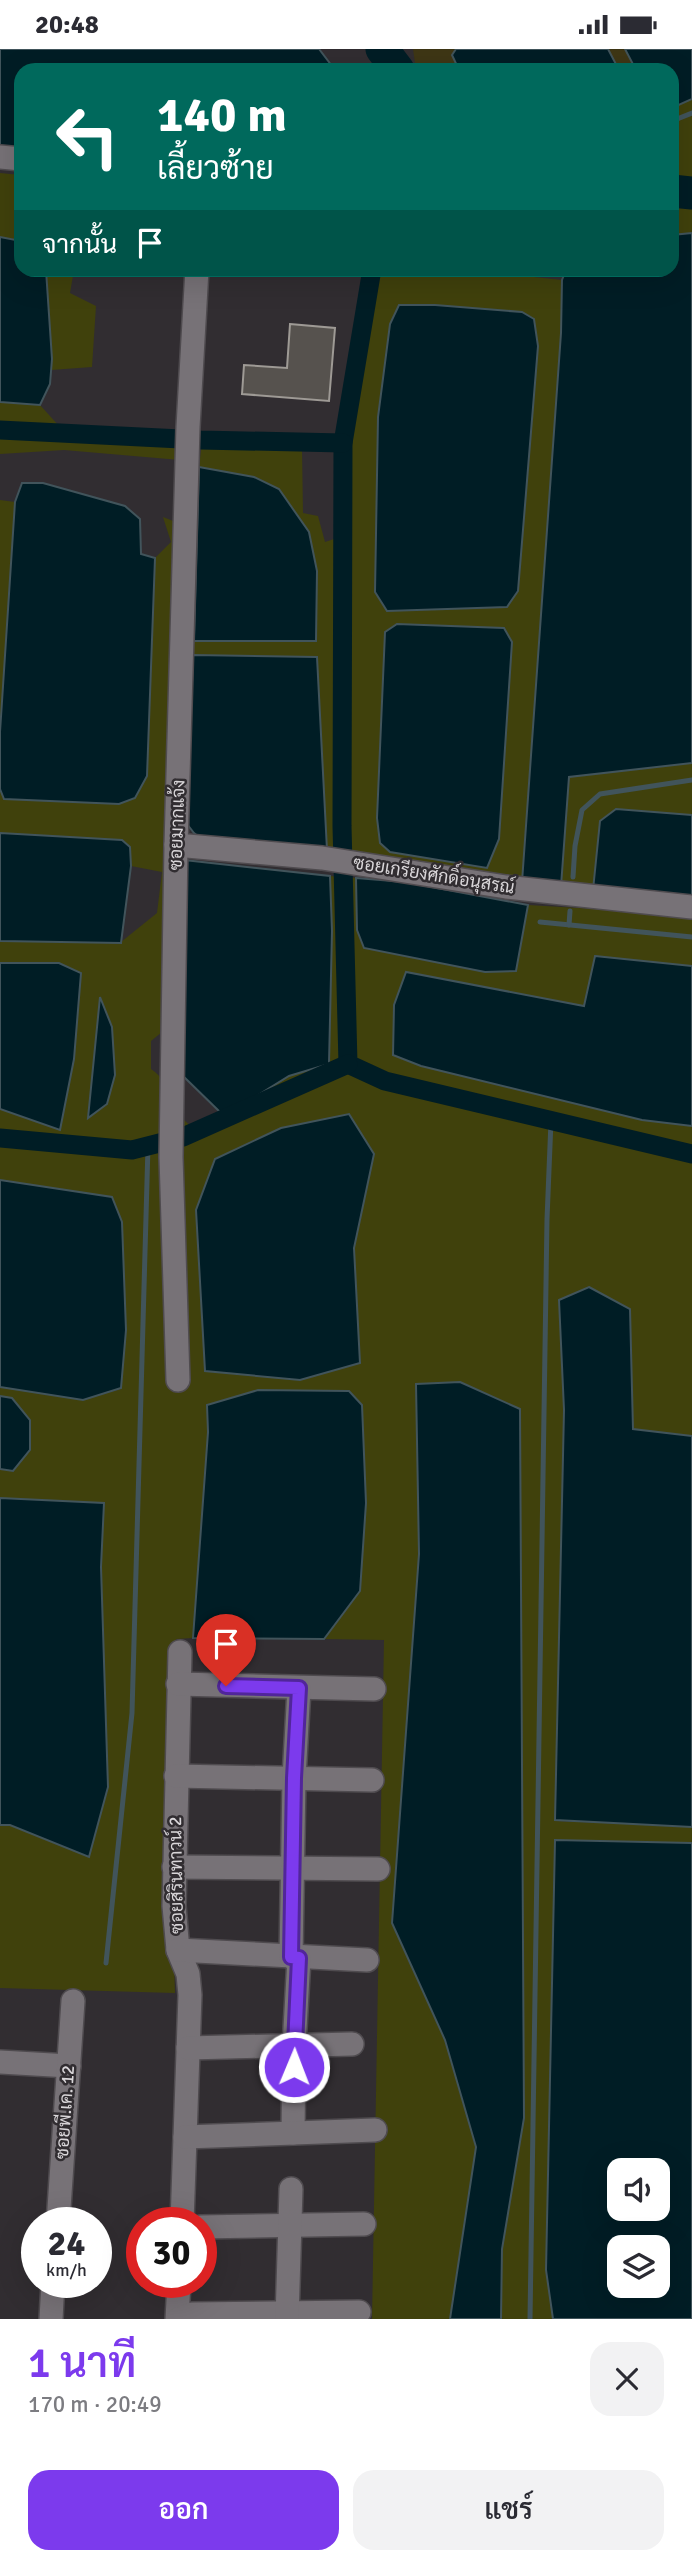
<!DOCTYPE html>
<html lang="th">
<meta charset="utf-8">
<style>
:root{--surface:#fff;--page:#f2f2f3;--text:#2b2b33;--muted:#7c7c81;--accent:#7c3aed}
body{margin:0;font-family:Signika,Sarabun,sans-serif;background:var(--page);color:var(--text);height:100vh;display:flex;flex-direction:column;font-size:26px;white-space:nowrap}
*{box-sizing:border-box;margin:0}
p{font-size:23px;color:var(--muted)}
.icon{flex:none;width:38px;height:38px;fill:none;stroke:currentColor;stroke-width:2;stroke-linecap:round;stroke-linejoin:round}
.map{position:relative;height:2270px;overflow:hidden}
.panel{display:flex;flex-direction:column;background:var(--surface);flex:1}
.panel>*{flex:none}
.top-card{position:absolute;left:14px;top:14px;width:665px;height:214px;border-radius:21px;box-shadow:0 7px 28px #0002;background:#00695c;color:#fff;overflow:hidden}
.controls{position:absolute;left:607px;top:2109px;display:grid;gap:14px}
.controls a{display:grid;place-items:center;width:63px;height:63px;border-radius:14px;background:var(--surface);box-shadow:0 7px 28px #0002;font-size:35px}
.speed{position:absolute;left:21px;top:2158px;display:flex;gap:14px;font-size:35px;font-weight:700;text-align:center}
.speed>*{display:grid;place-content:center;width:91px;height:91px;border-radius:50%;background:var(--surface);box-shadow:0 7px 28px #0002;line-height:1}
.speed small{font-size:18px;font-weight:400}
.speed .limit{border:10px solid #d22;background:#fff;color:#111}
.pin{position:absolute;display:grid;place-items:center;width:60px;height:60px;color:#fff;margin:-72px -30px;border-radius:50% 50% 50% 0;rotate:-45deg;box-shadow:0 0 7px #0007}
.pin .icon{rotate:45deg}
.me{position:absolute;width:77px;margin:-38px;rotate:1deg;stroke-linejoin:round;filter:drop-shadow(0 0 5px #0008)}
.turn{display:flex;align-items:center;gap:24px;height:147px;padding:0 28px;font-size:32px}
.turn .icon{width:91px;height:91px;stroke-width:2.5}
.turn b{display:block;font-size:49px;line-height:60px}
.then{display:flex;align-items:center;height:66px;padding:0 28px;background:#0003;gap:14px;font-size:26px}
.round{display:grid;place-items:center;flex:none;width:74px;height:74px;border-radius:21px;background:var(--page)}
.summary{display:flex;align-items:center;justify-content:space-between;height:119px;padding:0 28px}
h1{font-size:42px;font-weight:600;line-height:52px;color:var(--accent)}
.button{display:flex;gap:14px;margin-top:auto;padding:14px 28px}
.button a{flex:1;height:80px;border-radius:21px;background:var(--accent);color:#fff;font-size:28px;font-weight:600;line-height:80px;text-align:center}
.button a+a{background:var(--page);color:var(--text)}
.status{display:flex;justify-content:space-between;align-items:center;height:49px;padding:0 35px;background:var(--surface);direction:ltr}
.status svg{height:19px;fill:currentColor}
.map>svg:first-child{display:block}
</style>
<div class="status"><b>20:48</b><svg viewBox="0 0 49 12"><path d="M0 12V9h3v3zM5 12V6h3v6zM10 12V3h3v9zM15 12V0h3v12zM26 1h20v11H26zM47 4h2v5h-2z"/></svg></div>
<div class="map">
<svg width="692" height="2270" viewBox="0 0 692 2270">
<rect width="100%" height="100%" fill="#312d31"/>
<!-- green -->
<g fill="#40410c" fill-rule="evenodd">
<path d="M692,50V137L672,135V59Z"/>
<path d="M0,124L21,126V192L0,188Z"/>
<path d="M672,153L692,154V184L672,186Z"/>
<path d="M46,221H74L70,244L96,257L92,318L51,321Z"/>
<path d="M376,221H467L562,231L561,284L522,833L356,802L327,801L317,608L193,606L194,592H316L254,428L199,418L203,384L302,399L303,464L318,467L325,493L352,484L349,376Z"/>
<path d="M0,353L40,356L59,377L177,385L180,411L64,401L0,405Z"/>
<path d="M0,451L15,453L0,683Z"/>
<path d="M163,468L181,475L167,979L151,992V1020C174,1035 171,1066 192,1077L242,1056L289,1027L329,1015L332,882L330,827L356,829L357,881L524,870L528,856L596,860L692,870V917L595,907L585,957L406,923L394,956V1006L421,1017L642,1071L692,1077V1387L633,1380L559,1251L564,1361L556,1772L692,1778V1794L555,1791L546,2221L553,2270H502V2200L524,2069L416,1335L419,1505L392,1873L445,1991L476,2098L450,2270H372L384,1591L324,1590L360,1542L366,1454L362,1356H207L208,1383L193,1589L176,1590L166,1662L175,1944L0,1939V1776H10L89,1808L108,1738L101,1518L104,1455L0,1449V1420L13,1421L30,1401V1371L12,1349L0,1347V1338L83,1351L121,1340L126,1281L122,1173L112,1148L0,1131V1060L60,1080L59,914H0V892L121,893L157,864L162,823L131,817L130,798L122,791L0,784V740L5,750L119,755L135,748L147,727L155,509L171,493ZM100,950L112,978L89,1068H88ZM281,1079L374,1105L354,1199L360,1313Z"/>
<path d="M692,714V766L616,760L593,841L561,837L569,728Z"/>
</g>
<!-- sand -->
<g fill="#3e3615">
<path d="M413,0H456L452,6L459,21H420L415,14Z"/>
<path d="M608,0H625L636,21H619Z"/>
</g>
<!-- water -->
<g fill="#001d25" stroke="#41545b" stroke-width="2" fill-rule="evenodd">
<path d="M0,0H319L335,21H21V99L0,97Z"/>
<path d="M456,0H608L619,21H459L452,6Z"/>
<path d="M625,0H692V50L672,59V21H636Z"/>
<path d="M692,184V714L569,728L561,837L522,833L561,284L562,231L566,221L672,220V186Z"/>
<path d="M0,188L21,192V220L46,221L52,310L50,335L40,356L0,353Z"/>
<path d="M399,256H435L522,263L534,270L538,297L518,542L507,558L387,562L375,543L378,368L390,275Z"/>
<path d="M199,418L254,428L279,440L309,483L317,522L316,592H194Z"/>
<path d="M22,434H43L125,457L140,470L141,505L155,509L147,727L135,749L119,755L4,750L0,740V683L15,453Z"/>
<path d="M397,575L504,579L512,593L499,790L487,819L390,803L380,794L377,769L385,583Z"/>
<path d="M193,606L317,608L327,801L203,791L194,784L187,775Z"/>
<path d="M616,760L692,766V850L593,841L600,772Z"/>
<path d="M0,784L122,791L130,798L131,817L121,894L0,892Z"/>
<path d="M184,811L330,827L332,882L329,1015L289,1027L242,1056L222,1065L181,1025Z"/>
<path d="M356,829L405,833L528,856L516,922L485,923L364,899L357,881Z"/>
<path d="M595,907L692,917V1077L642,1071L421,1017L393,1006L394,956L406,923L584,957Z"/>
<path d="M0,914H59L81,924L74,1010L60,1081L0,1060Z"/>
<path d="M100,948L112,978L115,1026L107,1055L88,1069Z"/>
<path d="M349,1065L374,1105L354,1199L360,1314L300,1331L205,1322L196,1161L215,1110L281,1079Z"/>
<path d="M0,1131L112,1148L122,1173L126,1281L121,1339L83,1351L0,1338Z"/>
<path d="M589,1238L630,1260L633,1380L692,1387V1778L555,1771L564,1361L559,1251Z"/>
<path d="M460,1333L520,1360L524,2069L502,2200L501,2270H450L476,2098L445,1991L392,1874L419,1505L416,1335Z"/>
<path d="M258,1341L349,1342L362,1356L366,1454L360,1542L324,1590L193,1589L208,1383L207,1356Z"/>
<path d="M0,1347L12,1349L30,1371V1401L13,1422L0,1420Z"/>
<path d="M0,1449L104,1454L101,1518L108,1738L89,1808L10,1776H0Z"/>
<path d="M555,1791L692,1794V2270H553L546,2221ZM620,2121H658V2160H620ZM620,2198H658V2236H620Z"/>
</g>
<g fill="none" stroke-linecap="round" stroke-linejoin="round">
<!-- stream -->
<g stroke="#41545b" stroke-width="5">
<path d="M386,6L396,0"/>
<path d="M672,72L692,64"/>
<path d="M573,828L575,797L582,761L600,745L692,731"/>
<path d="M540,873L692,888"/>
<path d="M569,876L570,862"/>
<path d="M106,1914L132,1664L148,1097"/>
<path d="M530,2270L547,1170L551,1072"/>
</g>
<!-- canal -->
<g stroke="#001d25" stroke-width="19">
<path d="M372,220L343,394L342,777L348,1015L385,1032L692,1105"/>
<path d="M0,381L201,391L343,394"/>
<path d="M0,1089L132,1101L183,1088L348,1015"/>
</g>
<!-- river -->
<g stroke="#001d25" stroke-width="33">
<path d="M382,0L398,21"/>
<path d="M672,142L692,144"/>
</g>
</g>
<!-- building -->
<path fill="#56524e" stroke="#9e9a95" stroke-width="2" d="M290,275L335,279L329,352L242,345L244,316L287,319Z"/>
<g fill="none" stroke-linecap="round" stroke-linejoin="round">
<!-- minor casing -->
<g stroke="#4f4b4f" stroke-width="26">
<g id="minor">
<path d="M0,108L21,110"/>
<path d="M176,796L322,809L506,838L692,858"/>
<path d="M178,1331L171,1108L176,796L188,378L197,220"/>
<path d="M180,1603L174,1857L178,1901L188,1925L190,1946L182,2174"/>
<path d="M178,1635L374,1640"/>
<path d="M176,1727L372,1731"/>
<path d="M174,1818L378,1820"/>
<path d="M178,1901L367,1911"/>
<path d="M291,1908L294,1729L299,1639"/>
<path d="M188,1999L352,1995"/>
<path d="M0,2013L69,2017"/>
<path d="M293,2084L294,1997L299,1909"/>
<path d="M185,2088L375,2081"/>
<path d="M58,2174L73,1952"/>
<path d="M201,2178L364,2175"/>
<path d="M51,2270L53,2233"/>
<path d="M177,2270L179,2233"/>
<path d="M178,2270L192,2265L359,2263"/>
<path d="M287,2270L291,2140"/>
</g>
</g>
<!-- minor -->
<use href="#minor" stroke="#777277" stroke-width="23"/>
</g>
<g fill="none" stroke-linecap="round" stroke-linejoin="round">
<!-- route casing -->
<g stroke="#51269a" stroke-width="18">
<path id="route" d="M226,1637L299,1639L294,1729L291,1908L299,1909L294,2018"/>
</g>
<!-- route -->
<use href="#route" stroke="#7c3aed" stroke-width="12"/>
</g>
<g text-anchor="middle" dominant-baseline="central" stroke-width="5" stroke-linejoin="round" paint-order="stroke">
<!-- street labels -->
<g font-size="18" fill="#d9d6d9" stroke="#312d31">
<text transform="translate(177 776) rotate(-88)">ซอยมากแจ้ง</text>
<text transform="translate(434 826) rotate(9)">ซอยเกรียงศักดิ์อนุสรณ์</text>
<text transform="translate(176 1826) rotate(-91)">ซอยสิรินทาวน์ 2</text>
<text transform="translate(65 2063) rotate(-86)">ซอยพี.เค. 12</text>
</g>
</g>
</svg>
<div class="controls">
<a><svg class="icon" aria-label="sound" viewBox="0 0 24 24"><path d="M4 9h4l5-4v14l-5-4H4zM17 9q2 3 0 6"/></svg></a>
<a><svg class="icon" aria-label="layers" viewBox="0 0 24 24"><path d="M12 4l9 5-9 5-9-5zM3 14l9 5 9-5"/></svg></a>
</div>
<div class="speed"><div>24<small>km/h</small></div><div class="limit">30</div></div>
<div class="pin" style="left:226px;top:1637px;background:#d93025"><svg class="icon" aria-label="arrive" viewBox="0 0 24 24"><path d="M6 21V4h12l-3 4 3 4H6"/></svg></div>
<svg class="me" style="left:294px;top:2018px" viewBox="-20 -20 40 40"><circle r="17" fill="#7c3aed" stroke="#fff" stroke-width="3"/><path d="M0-11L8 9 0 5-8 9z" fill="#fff"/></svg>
<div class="top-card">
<div class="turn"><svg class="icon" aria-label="left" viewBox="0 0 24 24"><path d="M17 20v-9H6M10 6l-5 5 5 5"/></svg><div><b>140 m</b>เลี้ยวซ้าย</div></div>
<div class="then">จากนั้น<svg class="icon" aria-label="arrive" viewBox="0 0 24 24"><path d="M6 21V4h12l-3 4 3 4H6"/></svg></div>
</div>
</div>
<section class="panel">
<div class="summary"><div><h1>1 นาที</h1><p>170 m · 20:49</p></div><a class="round"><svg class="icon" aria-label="close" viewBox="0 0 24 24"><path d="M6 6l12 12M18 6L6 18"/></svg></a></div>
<div class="button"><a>ออก</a><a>แชร์</a></div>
</section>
